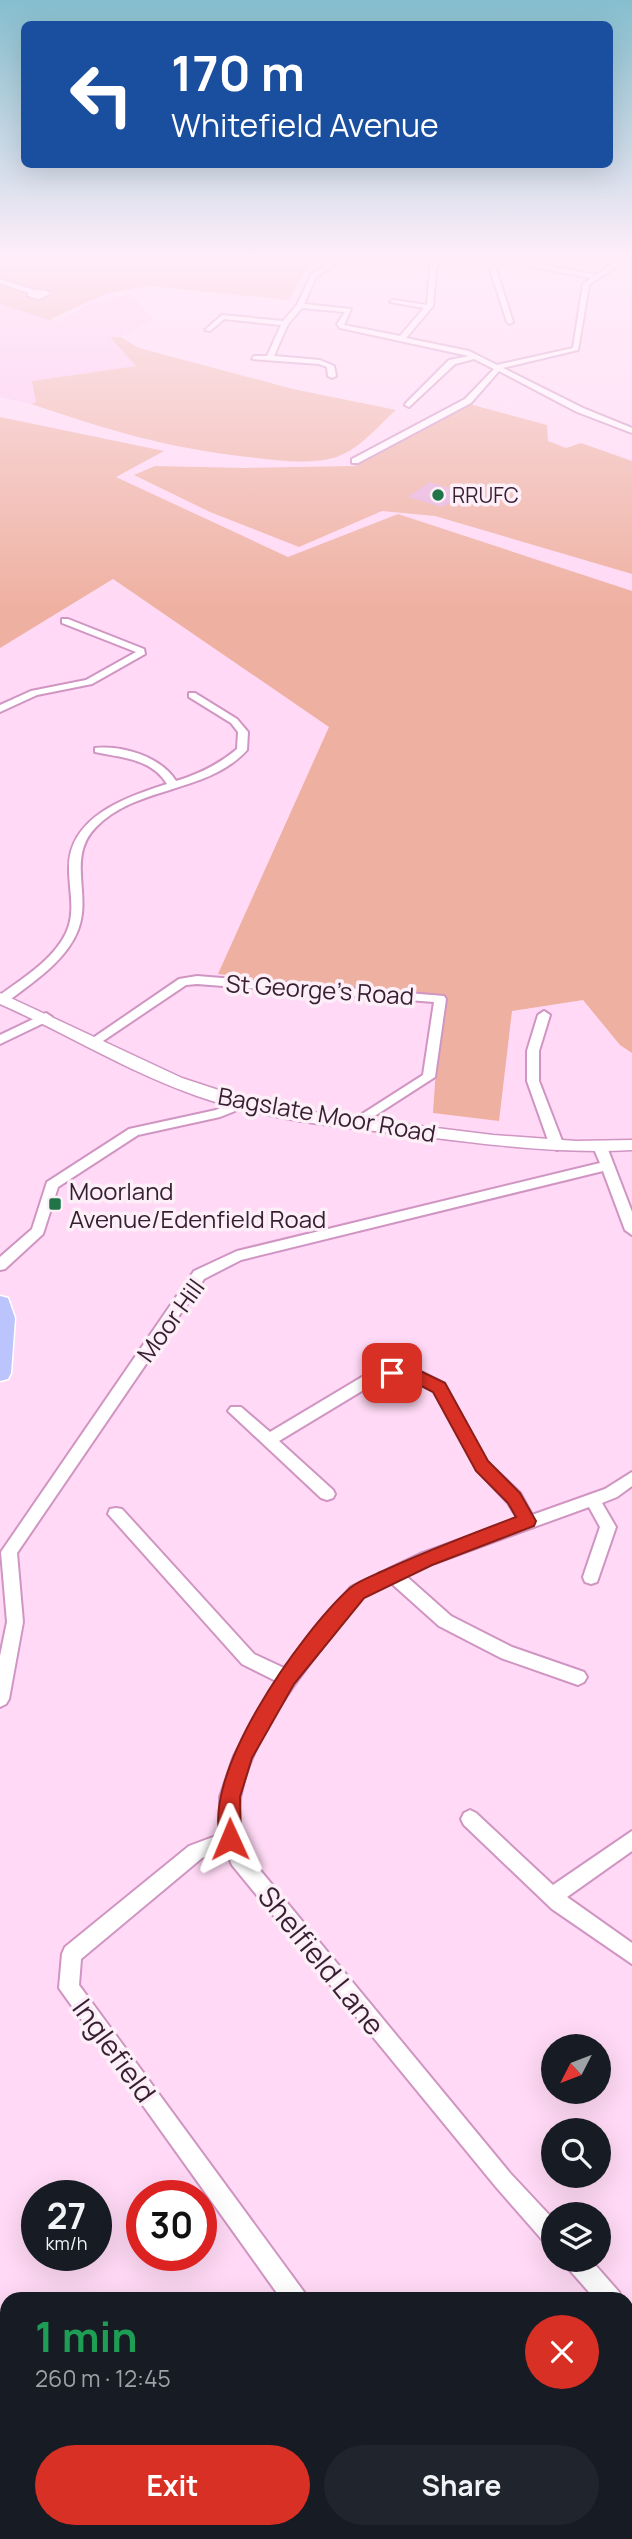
<!DOCTYPE html>
<meta charset="utf-8">
<style>
:root{--surface:#171b24;--page:#20242c;--text:#f1f3f6;--muted:#9ea1a6;--accent:#d93025}
body{margin:0;font-family:Manrope,sans-serif;background:var(--page);color:var(--text);height:100vh;display:flex;flex-direction:column;font-size:26px;white-space:nowrap}
*{box-sizing:border-box;margin:0}
p{font-size:23px;color:var(--muted)}
.icon{flex:none;width:38px;height:38px;fill:none;stroke:currentColor;stroke-width:2;stroke-linecap:round;stroke-linejoin:round}
.map{position:relative;flex:1;overflow:hidden}
.details{position:absolute;left:0px;top:2292px;width:634px;height:247px;display:flex;flex-direction:column;background:var(--surface);border-radius:21px 21px 0 0;box-shadow:0 7px 28px #0002}
.details>*{flex:none}
.guide{position:absolute;left:21px;top:21px;width:592px;height:147px;border-radius:10px;box-shadow:0 7px 28px #0002;background:#1a4fa0;color:#fff;overflow:hidden}
.needle{width:46px;rotate:228deg}
.tools{position:absolute;left:541px;top:2034px;display:grid;gap:14px}
.tools a{display:grid;place-items:center;width:70px;height:70px;border-radius:50%;background:var(--surface);box-shadow:0 7px 28px #0002;font-size:35px}
.speed{position:absolute;left:21px;top:2180px;display:flex;gap:14px;font-size:35px;font-weight:700;text-align:center}
.speed>*{display:grid;place-content:center;width:91px;height:91px;border-radius:50%;background:var(--surface);box-shadow:0 7px 28px #0002;line-height:1}
.speed small{font-size:18px;font-weight:400}
.speed .limit{border:10px solid #d22;background:#fff;color:#111}
.pin{position:absolute;display:grid;place-items:center;width:60px;height:60px;color:#fff;margin:-30px;border-radius:14px;box-shadow:0 4px 10px #0006}
.me{position:absolute;width:77px;margin:-38px;rotate:359deg;stroke-linejoin:round;filter:drop-shadow(0 0 5px #0008)}
.turn{display:flex;align-items:center;gap:24px;height:147px;padding:0 35px;font-size:32px}
.turn .icon{width:91px;height:91px;stroke-width:2.5}
.turn b{display:block;font-size:49px;line-height:60px}
.round{display:grid;place-items:center;flex:none;width:74px;height:74px;border-radius:37px;background:var(--page)}
.headline{display:flex;align-items:center;justify-content:space-between;height:119px;padding:0 35px}
h1{font-size:42px;font-weight:700;line-height:52px;color:#1e9e55}
.button{display:flex;gap:14px;margin-top:auto;padding:14px 35px}
.button a{flex:1;height:80px;border-radius:42px;background:var(--accent);color:#fff;font-size:28px;font-weight:700;line-height:80px;text-align:center}
.button a+a{background:var(--page);color:var(--text)}
.map>svg:first-child{display:block}
</style>
<div class="map">
<svg width="632" height="2539" viewBox="0 0 632 2539">
<rect width="100%" height="100%" fill="#ffd9f5"/>
<!-- built -->
<path fill="#fdc6ef" d="M130,293L153,320L120,337L111,338L136,366L33,381L36,402L31,404L0,397V304L57,322L88,305Z"/>
<!-- green -->
<g fill="#eeb0a0">
<path d="M0,256H281L309,264L289,300L150,286L108,293L49,320L0,304Z"/>
<path d="M110,337H120L139,348L293,389L396,410C378,426 357,452 333,458C306,465 275,460 248,457C167,448 108,430 31,404L36,402L32,381L136,366Z"/>
<path d="M469,404L547,425L548,441L566,448L581,443L632,461V574L435,516L382,511L299,547L210,512L134,475L155,466L245,468L354,466Z"/>
<path d="M0,417L164,451L116,477L288,557L398,514L632,591V1053L620,1045L583,1000L512,1011L499,1121L433,1113L441,995L361,991L218,974L329,727L113,579L0,648Z"/>
</g>
<!-- building -->
<path fill="#e7afd9" d="M429,482L468,494L442,507L408,497Z"/>
<g fill="none" stroke-linecap="round" stroke-linejoin="round">
<!-- minor casing -->
<g stroke="#d095c2" stroke-width="4">
<g id="minor">
<path d="M338,256H346L316,277L304,304L351,309L344,325L400,336L424,308L390,302L393,300L427,305L430,269L435,256H441L436,269L433,306L406,338L469,351L497,365L573,348L583,284L591,278L503,261L496,269L513,322L510,324L507,322L490,269L498,260L484,256H499L596,275L625,256H632L589,285L578,350L503,368L583,408L632,428V433L577,412L499,371L471,403L358,463H352V459L465,399L494,369L474,359L455,364L409,407L405,405L406,403L449,360L469,356L340,328L337,324L345,312L302,308L288,324L274,356L320,360L334,366L336,376L332,378L328,376L327,367L319,364L252,359L254,356H267L281,325L224,319L210,331L205,330L222,315L283,321L297,305L311,275Z"/>
<path d="M0,279L34,290L47,291L50,294L39,299L28,296L29,293L0,283Z"/>
<path d="M62,619H68L144,649L145,654L92,684L37,695L0,712V705L31,691L86,680L136,652L62,623Z"/>
<path d="M189,693H195L237,719L248,732L247,750C207,794 137,785 96,827C66,857 92,895 78,930C66,961 33,982 7,1002H0V995C23,978 53,960 66,933C76,912 69,891 69,869C68,817 126,797 167,784C151,758 122,758 95,752V748C123,745 161,757 176,781C199,774 218,765 237,749L238,732L231,723L189,697Z"/>
<path d="M197,976L444,996L446,999L435,1077L359,1126L354,1127L348,1123L423,1075L434,1002L197,984L186,985L97,1045L93,1046L87,1042L179,979Z"/>
<path d="M544,1011L550,1015L539,1051V1081L564,1146L557,1150L550,1146L527,1081V1051L538,1015Z"/>
<path d="M46,1013L52,1017L50,1020L0,1044V1035Z"/>
<path d="M231,1098L237,1102L235,1111L220,1117L138,1135L58,1187L43,1234L5,1269L0,1270V1257L32,1229L47,1182L129,1129L216,1110L224,1106L227,1099Z"/>
<path d="M600,1143L607,1147L632,1212V1235L625,1230L603,1171L241,1260L204,1279L17,1553L23,1622L9,1699L6,1704L0,1707V1656L7,1622L1,1552L194,1271L237,1251L600,1163L593,1147Z"/>
<path d="M408,1366L444,1383L487,1462L520,1493L532,1515L605,1489L632,1472V1486L617,1497L602,1503L616,1527L597,1582L591,1584L585,1582L583,1577L600,1527L589,1507L432,1564L406,1576L451,1616L512,1647L584,1672L587,1677L584,1682L578,1685L501,1658L439,1626L391,1583C382,1588 370,1591 362,1597C350,1608 339,1626 329,1639C288,1690 215,1785 246,1853L510,2173L553,2219V2246L545,2243L496,2187L232,1865L225,1849L202,1858L81,1959L79,1985L304,2292L307,2300H282L59,1988L62,1954L65,1947L189,1846L221,1834L220,1797L234,1756L276,1681L242,1664L108,1514L110,1509L116,1508L122,1509L254,1654L284,1668L351,1587L420,1554L518,1519L508,1503L477,1470L434,1391L406,1378L380,1380L279,1441L333,1490L335,1494L333,1498L327,1500L321,1498L228,1411L231,1407H241L270,1432L372,1371Z"/>
<path d="M470,1810L476,1813L553,1885L632,1831V1851L567,1897L632,1943V1964L552,1909L464,1825L461,1819L464,1813Z"/>
<path d="M564,2259H590L619,2292L622,2300H596L567,2267Z"/>
<path d="M626,2306L632,2308V2334L626,2332Z"/>
<path d="M0,2339L7,2342V2377L0,2374Z"/>
<path d="M67,2532H91L94,2539H70Z"/>
<path d="M289,2532H317L314,2539H286Z"/>
<path d="M486,2532H513L516,2539H489Z"/>
</g>
</g>
<!-- tertiary casing -->
<g stroke="#d095c2" stroke-width="3">
<path id="tertiary" d="M0,993L182,1078L252,1101L331,1115L493,1135L576,1141L632,1140V1150C557,1154 484,1144 410,1135C338,1127 265,1120 197,1096C128,1072 66,1033 0,1004Z"/>
</g>
<!-- primary casing -->
<g stroke="#fff" stroke-width="3">
<path id="primary" d="M0,1296L8,1298L15,1318L11,1373L8,1379L0,1381Z"/>
</g>
<!-- minor -->
<use href="#minor" fill="#fff" fill-rule="evenodd"/>
<!-- tertiary -->
<use href="#tertiary" fill="#fff" fill-rule="evenodd"/>
<!-- primary -->
<use href="#primary" fill="#bbc4fd" fill-rule="evenodd"/>
</g>
<!-- sky -->
<linearGradient id="sky" x2="0" y2="1"><stop stop-color="#85bece"/><stop offset="0.42" stop-color="#ffeefa"/><stop offset="1" stop-color="#ffeefa" stop-opacity="0"/></linearGradient>
<rect width="632" height="612" fill="url(#sky)"/>
<!-- route -->
<path fill="#d93025" stroke="#8d1f18" stroke-width="2" d="M408,1365L445,1383L488,1461L520,1493L536,1521L534,1526L432,1565L364,1598L294,1684L252,1758L240,1797L241,1839L238,1846L230,1849L223,1846C194,1781 302,1631 350,1588C358,1581 372,1576 383,1571C426,1551 471,1534 516,1517L508,1503L476,1471L433,1392L406,1378H386L384,1373L386,1369Z"/>
<!-- markers -->
<g fill="#1f7548" stroke="#fceff8" stroke-width="2.5">
<circle cx="438" cy="495" r="7"/>
<rect x="48" y="1197" width="14" height="14" rx="3.5"/>
</g>
<g text-anchor="middle" dominant-baseline="central" stroke-width="7" stroke-linejoin="round" paint-order="stroke">
<!-- far-poi labels -->
<g font-size="21" fill="#371f31" stroke="#fceff8" text-anchor="start">
<text x="452" y="495">RRUFC</text>
</g>
<!-- street labels -->
<g font-size="24" fill="#371f31" stroke="#fceff8">
<text transform="translate(320 989) rotate(4)">St George's Road</text>
<text transform="translate(327 1114) rotate(10)">Bagslate Moor Road</text>
<text transform="translate(170 1320) rotate(-54)">Moor Hill</text>
</g>
<!-- poi labels -->
<g font-size="24" fill="#371f31" stroke="#fceff8" text-anchor="start">
<text x="69" y="1190">Moorland<tspan x="69" dy="28">Avenue/Edenfield Road</tspan></text>
</g>
<!-- near-street labels -->
<g font-size="28" fill="#371f31" stroke="#fceff8">
<text transform="translate(322 1960) rotate(51)">Shelfield Lane</text>
<text transform="translate(115 2050) rotate(54)">Inglefield</text>
</g>
</g>
</svg>
<div class="tools">
<a><svg class="needle" viewBox="-14 -14 28 28"><path d="M0-13l5 13h-10z" fill="#e53935"/><path d="M0 13l5-13h-10z" fill="#9ea1a6"/></svg></a>
<a><svg class="icon" aria-label="search" viewBox="0 0 24 24"><circle cx="10" cy="10" r="6"/><path d="M15 15l6 6"/></svg></a>
<a><svg class="icon" aria-label="layers" viewBox="0 0 24 24"><path d="M12 4l9 5-9 5-9-5zM3 14l9 5 9-5"/></svg></a>
</div>
<div class="speed"><div>27<small>km/h</small></div><div class="limit">30</div></div>
<div class="pin" style="left:392px;top:1373px;background:#d93025"><svg class="icon" aria-label="arrive" viewBox="0 0 24 24"><path d="M6 21V4h12l-3 4 3 4H6"/></svg></div>
<svg class="me" style="left:230px;top:1839px" viewBox="-20 -20 40 40"><path d="M0-17L14 15 0 8-14 15z" fill="#d93025" stroke="#fff" stroke-width="4"/></svg>
<div class="guide">
<div class="turn"><svg class="icon" aria-label="left" viewBox="0 0 24 24"><path d="M17 20v-9H6M10 6l-5 5 5 5"/></svg><div><b>170 m</b>Whitefield Avenue</div></div>
</div>
<section class="details">
<div class="headline"><div><h1>1 min</h1><p>260 m · 12:45</p></div><a class="round" style="background:#d93025;color:#fff"><svg class="icon" aria-label="close" viewBox="0 0 24 24"><path d="M6 6l12 12M18 6L6 18"/></svg></a></div>
<div class="button"><a>Exit</a><a>Share</a></div>
</section>
</div>
